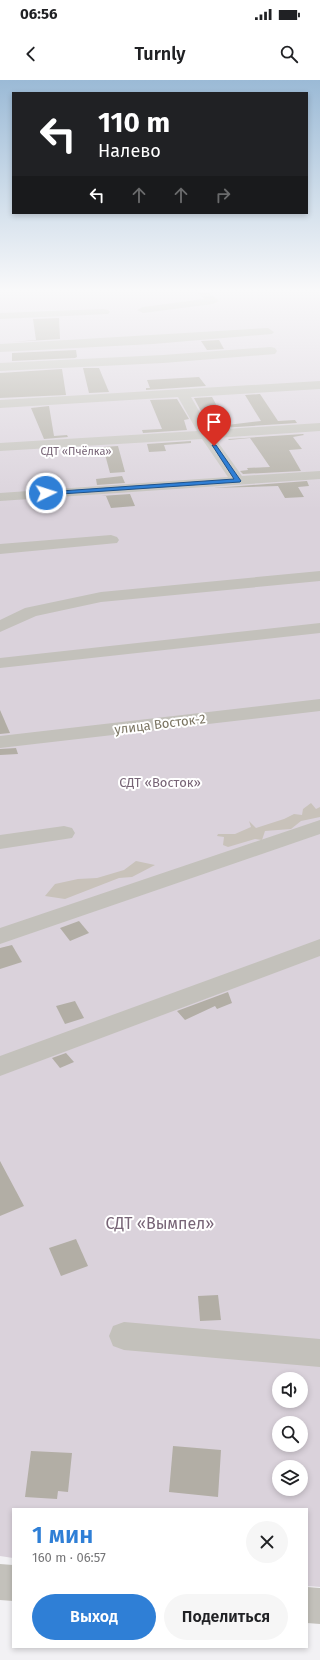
<!DOCTYPE html>
<html lang="ru">
<meta charset="utf-8">
<style>
:root{--surface:#fff;--page:#f6f6f6;--text:#202124;--muted:#757577;--accent:#2f7fd6}
body{margin:0;font-family:"Fira Sans",sans-serif;background:var(--page);color:var(--text);height:100vh;display:flex;flex-direction:column;font-size:15px;white-space:nowrap}
*{box-sizing:border-box;margin:0}
p{font-size:13px;color:var(--muted)}
.icon{flex:none;width:22px;height:22px;fill:none;stroke:currentColor;stroke-width:2;stroke-linecap:round;stroke-linejoin:round}
.map{position:relative;flex:1;overflow:hidden}
.panel{position:absolute;left:12px;top:1428px;width:296px;height:140px;display:flex;flex-direction:column;background:var(--surface);border-radius:0px;box-shadow:0 2px 6px #0003}
.panel>*{flex:none}
.banner{position:absolute;left:12px;top:12px;width:296px;height:122px;border-radius:0px;box-shadow:0 2px 6px #0003;background:#202124;color:#fff;overflow:hidden}
.fabs{position:absolute;left:272px;top:1292px;display:grid;gap:8px}
.fabs a{display:grid;place-items:center;width:36px;height:36px;border-radius:50%;background:var(--surface);box-shadow:0 2px 6px #0003;font-size:20px}
.pin{position:absolute;display:grid;place-items:center;width:34px;height:34px;color:#fff;margin:-41px -17px;border-radius:50% 50% 50% 0;rotate:-45deg;box-shadow:0 0 4px #0007}
.pin .icon{rotate:45deg}
.me{position:absolute;width:44px;margin:-22px;rotate:86deg;stroke-linejoin:round;filter:drop-shadow(0 0 3px #0008)}
.turn{display:flex;align-items:center;gap:14px;height:84px;padding:0 20px;font-size:18px}
.turn .icon{width:52px;height:52px;stroke-width:2.5}
.turn b{display:block;font-size:28px;line-height:34px}
.lanes{display:flex;align-items:center;height:38px;padding:0 20px;background:#0003;justify-content:center;gap:20px;direction:ltr}
.lanes .off{opacity:.35}
.round{display:grid;place-items:center;flex:none;width:42px;height:42px;border-radius:21px;background:var(--page)}
.headline{display:flex;align-items:center;justify-content:space-between;height:68px;padding:0 20px}
h1{font-size:24px;font-weight:600;line-height:30px;color:var(--accent)}
.action{display:flex;gap:8px;margin-top:auto;padding:8px 20px}
.action a{flex:1;height:46px;border-radius:24px;background:var(--accent);color:#fff;font-size:16px;font-weight:600;line-height:46px;text-align:center}
.action a+a{background:var(--page);color:var(--text)}
.status{display:flex;justify-content:space-between;align-items:center;height:28px;padding:0 20px;background:var(--surface);direction:ltr}
.status svg{height:11px;fill:currentColor}
header{display:flex;justify-content:space-between;align-items:center;height:52px;padding:0 20px;background:var(--surface);font-size:18px;font-weight:600}
.map>svg:first-child{display:block}
</style>
<div class="status"><b>06:56</b><svg viewBox="0 0 49 12"><path d="M0 12V9h3v3zM5 12V6h3v6zM10 12V3h3v9zM15 12V0h3v12zM26 1h20v11H26zM47 4h2v5h-2z"/></svg></div>
<header><svg class="icon" aria-label="back" viewBox="0 0 24 24"><path d="M15 5l-7 7 7 7"/></svg>Turnly<svg class="icon" aria-label="search" viewBox="0 0 24 24"><circle cx="10" cy="10" r="6"/><path d="M15 15l6 6"/></svg></header>
<div class="map">
<svg width="320" height="1580" viewBox="0 0 320 1580">
<rect width="100%" height="100%" fill="#f2f1f4"/>
<!-- green -->
<path fill="#dad2db" fill-rule="evenodd" d="M0,209H320V1507L307,1506V1429H13V1478L0,1476ZM279,1299H301V1321H279ZM279,1343H301V1365H279ZM279,1387H301V1409H279Z"/>
<!-- water -->
<g fill="#c8c2ba">
<path d="M311,723L316,729L320,727V737L301,741L291,749L265,751L262,760L255,759L228,767L223,765L224,757L217,756L218,754H235L251,747L249,741L256,748L284,739L294,734L302,735L303,729Z"/>
<path d="M136,781L155,785L132,797L119,798L65,819L45,816L55,804L78,799L97,798L124,790Z"/>
</g>
<!-- building -->
<g fill="#b2aea5">
<path d="M59,238L60,259L12,262L36,260L33,239Z"/>
<path d="M219,260L224,269L207,270L201,261Z"/>
<path d="M76,270L77,277L75,278L12,281V273Z"/>
<path d="M83,288H99L109,312L89,313Z"/>
<path d="M62,289L66,315L0,318V293Z"/>
<path d="M199,297L206,306L146,310V308H150L147,300Z"/>
<path d="M260,314L278,341L295,340L297,343L221,348L219,346L261,341L245,315Z"/>
<path d="M212,317L222,335L204,337L194,318Z"/>
<path d="M177,319L189,339L184,340L187,350L143,353L142,350L162,349L150,320Z"/>
<path d="M49,326L54,356L67,355L68,357L44,359L31,328Z"/>
<path d="M303,354L304,355L293,357L302,369L289,370L301,391L243,394L240,391L248,390L247,388L270,387L250,358L229,360L228,359Z"/>
<path d="M191,361V363L164,365L166,371L149,372L147,364Z"/>
<path d="M118,366L125,392L110,393L103,367Z"/>
<path d="M122,396L125,403L97,405L96,399Z"/>
<path d="M307,401L309,406L298,407L304,417L285,418L278,406L213,408Z"/>
<path d="M130,414L135,426L111,428L106,416H101Z"/>
<path d="M0,630L10,653L0,654Z"/>
<path d="M16,668L18,674L0,675V669Z"/>
<path d="M79,841L89,853L70,861L60,848Z"/>
<path d="M12,865L22,882L0,889V868Z"/>
<path d="M228,912L232,923L217,929L215,926L185,940L177,931Z"/>
<path d="M75,921L84,938L65,944L56,926Z"/>
<path d="M66,973L74,982L60,988L52,978Z"/>
<path d="M0,1081L24,1126L0,1136Z"/>
<path d="M76,1159L88,1186L61,1196L49,1168Z"/>
<path d="M218,1215L221,1240L200,1241L198,1216Z"/>
<path d="M173,1366L221,1370L218,1417L169,1412Z"/>
<path d="M31,1371L72,1373L68,1412L58,1411L57,1419L25,1417Z"/>
</g>
<g fill="none" stroke-linecap="round" stroke-linejoin="round">
<!-- minor -->
<g fill="#c3c1bb" fill-rule="evenodd">
<path d="M194,209H205L219,221L213,224L143,233L137,230L143,227L204,219Z"/>
<path d="M104,229L108,230L110,232L108,234L0,239V233Z"/>
<path d="M268,248L274,252L272,254L153,264L0,272V264Z"/>
<path d="M271,267L275,268L277,271L275,274L163,283L0,291V283L163,275Z"/>
<path d="M320,301V309L191,317L210,350L320,343V351L215,358L242,396L320,391V399L0,421V413L228,397L202,359L0,371V363L197,351L178,317L0,328V320Z"/>
<path d="M111,455L117,457L119,460L117,463L0,474V464Z"/>
<path d="M320,491V501L101,522L36,536L0,552V540L25,528L101,512Z"/>
<path d="M320,543V553L0,588V578Z"/>
<path d="M320,619V631L0,668V656Z"/>
<path d="M320,740V754L0,864V848Z"/>
<path d="M64,746L72,748L75,753L72,758L0,769V755Z"/>
<path d="M320,859V876L0,996V976Z"/>
<path d="M124,1242L320,1259V1287L124,1270L113,1266L109,1256L113,1246Z"/>
<path d="M0,1484L13,1485V1521L0,1520Z"/>
<path d="M307,1507L320,1508V1544L307,1543Z"/>
</g>
</g>
<!-- sky -->
<linearGradient id="sky" x2="0" y2="1"><stop stop-color="#9bbad6"/><stop offset="0.49" stop-color="#f9f9fa"/><stop offset="1" stop-color="#f9f9fa" stop-opacity="0"/></linearGradient>
<rect width="320" height="430" fill="url(#sky)"/>
<!-- route -->
<path fill="#2f7fd6" stroke="#1f538b" d="M212,365H216L241,401L240,402L46,415L43,413L46,412L234,399Z"/>
<g text-anchor="middle" dominant-baseline="central" stroke-width="4" stroke-linejoin="round" paint-order="stroke">
<!-- far-park labels -->
<g font-size="11" fill="#776476" stroke="#fff">
<text x="76" y="371">СДТ «Пчёлка»</text>
</g>
<!-- street labels -->
<g font-size="13" fill="#7a7461" stroke="#fff">
<text transform="translate(160 644) rotate(-7)">улица Восток-2</text>
</g>
<!-- park labels -->
<g font-size="13" fill="#776476" stroke="#fff">
<text x="160" y="702">СДТ «Восток»</text>
</g>
<!-- near-park labels -->
<g font-size="16" fill="#776476" stroke="#fff">
<text x="160" y="1143">СДТ «Вымпел»</text>
</g>
</g>
</svg>
<div class="fabs">
<a><svg class="icon" aria-label="sound" viewBox="0 0 24 24"><path d="M4 9h4l5-4v14l-5-4H4zM17 9q2 3 0 6"/></svg></a>
<a><svg class="icon" aria-label="search" viewBox="0 0 24 24"><circle cx="10" cy="10" r="6"/><path d="M15 15l6 6"/></svg></a>
<a><svg class="icon" aria-label="layers" viewBox="0 0 24 24"><path d="M12 4l9 5-9 5-9-5zM3 14l9 5 9-5"/></svg></a>
</div>
<div class="pin" style="left:214px;top:366px;background:#d93025"><svg class="icon" aria-label="arrive" viewBox="0 0 24 24"><path d="M6 21V4h12l-3 4 3 4H6"/></svg></div>
<svg class="me" style="left:46px;top:413px" viewBox="-20 -20 40 40"><circle r="17" fill="#2f7fd6" stroke="#fff" stroke-width="3"/><path d="M0-11L8 9 0 5-8 9z" fill="#fff"/></svg>
<div class="banner">
<div class="turn"><svg class="icon" aria-label="left" viewBox="0 0 24 24"><path d="M17 20v-9H6M10 6l-5 5 5 5"/></svg><div><b>110 m</b>Налево</div></div>
<div class="lanes"><svg class="icon" aria-label="left" viewBox="0 0 24 24"><path d="M17 20v-9H6M10 6l-5 5 5 5"/></svg><svg class="icon off" aria-label="ahead" viewBox="0 0 24 24"><path d="M12 20V5M6 11l6-6 6 6"/></svg><svg class="icon off" aria-label="ahead" viewBox="0 0 24 24"><path d="M12 20V5M6 11l6-6 6 6"/></svg><svg class="icon off" aria-label="right" viewBox="0 0 24 24"><path d="M7 20v-9h11M14 6l5 5-5 5"/></svg></div>
</div>
<section class="panel">
<div class="headline"><div><h1>1 мин</h1><p>160 m · 06:57</p></div><a class="round"><svg class="icon" aria-label="close" viewBox="0 0 24 24"><path d="M6 6l12 12M18 6L6 18"/></svg></a></div>
<div class="action"><a>Выход</a><a>Поделиться</a></div>
</section>
</div>
